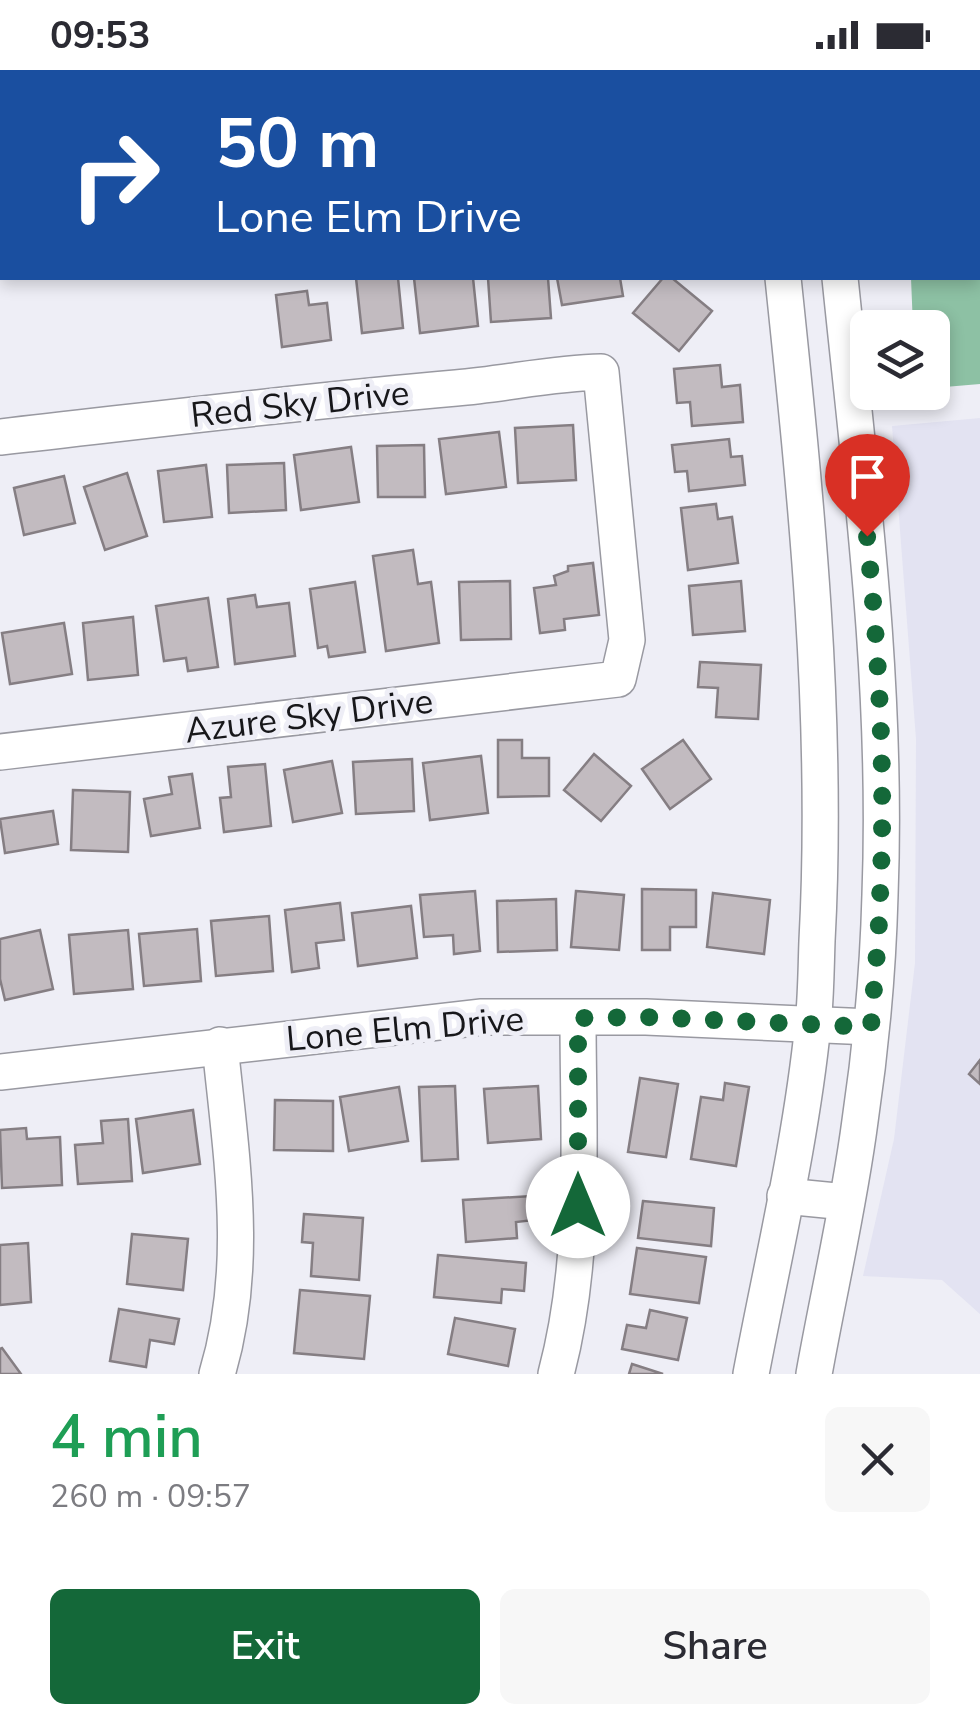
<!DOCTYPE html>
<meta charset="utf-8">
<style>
:root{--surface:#fff;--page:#f7f7f7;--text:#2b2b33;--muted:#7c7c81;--accent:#146839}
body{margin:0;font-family:"Nunito Sans",sans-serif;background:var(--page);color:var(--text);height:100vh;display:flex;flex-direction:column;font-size:38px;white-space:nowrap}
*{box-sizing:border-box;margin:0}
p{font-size:32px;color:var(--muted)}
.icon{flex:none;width:55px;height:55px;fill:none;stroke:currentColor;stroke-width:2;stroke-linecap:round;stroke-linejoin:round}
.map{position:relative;height:1304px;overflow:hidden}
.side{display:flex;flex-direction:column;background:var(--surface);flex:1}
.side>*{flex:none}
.hud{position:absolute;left:0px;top:0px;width:980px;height:210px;box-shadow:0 5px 15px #0003;background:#1a4fa0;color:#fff;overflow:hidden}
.buttons{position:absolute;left:850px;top:240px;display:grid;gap:20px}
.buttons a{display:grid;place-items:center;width:100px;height:100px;border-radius:15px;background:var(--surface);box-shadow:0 5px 15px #0003;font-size:50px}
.pin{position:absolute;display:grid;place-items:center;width:85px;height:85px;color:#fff;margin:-102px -42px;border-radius:50% 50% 50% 0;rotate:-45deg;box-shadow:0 0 10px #0007}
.pin .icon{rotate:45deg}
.me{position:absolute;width:110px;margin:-55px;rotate:0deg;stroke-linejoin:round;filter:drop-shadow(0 0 8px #0008)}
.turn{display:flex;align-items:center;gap:35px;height:210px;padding:0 50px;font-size:45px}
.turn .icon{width:130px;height:130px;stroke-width:2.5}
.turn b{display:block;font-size:70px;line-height:85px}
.round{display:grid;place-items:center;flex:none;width:105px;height:105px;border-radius:15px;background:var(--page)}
.overview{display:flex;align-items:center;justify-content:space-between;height:170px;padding:0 50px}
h1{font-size:60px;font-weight:600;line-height:75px;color:#1e9e55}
.action{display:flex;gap:20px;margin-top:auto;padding:20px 50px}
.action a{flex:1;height:115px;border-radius:15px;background:var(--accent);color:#fff;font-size:40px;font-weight:600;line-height:115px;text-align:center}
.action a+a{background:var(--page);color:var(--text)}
.status{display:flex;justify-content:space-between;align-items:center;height:70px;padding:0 50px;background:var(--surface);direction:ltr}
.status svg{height:28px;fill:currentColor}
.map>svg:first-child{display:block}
</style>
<div class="status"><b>09:53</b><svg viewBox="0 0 49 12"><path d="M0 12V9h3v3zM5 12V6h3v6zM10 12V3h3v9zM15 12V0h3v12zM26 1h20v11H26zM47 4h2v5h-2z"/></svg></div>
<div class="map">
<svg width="980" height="1304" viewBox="0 0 980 1304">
<rect width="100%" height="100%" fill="#eeeef6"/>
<!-- built -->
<path fill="#e3e3f2" d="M980,348V1244L942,1210L863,1206L894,1069L915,893L916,669L892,356Z"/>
<!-- forest -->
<g fill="#8dc1a4">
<rect x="162" y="0" width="553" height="2"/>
<path d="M901,0H980V314L933,318L932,258L913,257L911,208H978V2H901Z"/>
</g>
<!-- building -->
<g fill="#c2bbc0" stroke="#857e83" stroke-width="2.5">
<path d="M356,208H398L403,258L362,263Z"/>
<path d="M414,208H473L478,256L420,263Z"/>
<path d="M488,208H548L551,248L491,252Z"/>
<path d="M557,208H620L623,226L562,235Z"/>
<path d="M663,208H672L712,241L679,281L633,243Z"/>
<path d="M307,221L309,235L327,233L331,270L282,277L276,225Z"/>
<path d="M720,295L722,317L740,315L743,352L692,356L690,332L677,333L674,299Z"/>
<path d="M573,355L576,410L518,413L515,358Z"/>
<path d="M499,362L506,417L446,424L439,369Z"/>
<path d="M729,369L731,387L742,386L745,415L689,421L687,401L675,402L672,375Z"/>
<path d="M424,375L425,427H378L377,376Z"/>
<path d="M351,377L359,432L301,440L294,385Z"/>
<path d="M284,393L286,440L229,443L227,395Z"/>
<path d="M206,395L212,447L164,452L158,401Z"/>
<path d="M127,403L147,466L105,480L84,417Z"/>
<path d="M64,406L75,453L24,465L14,418Z"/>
<path d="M716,434L718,449L732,447L738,493L688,500L681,438Z"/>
<path d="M413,480L418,514L431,512L439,573L386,581L373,486Z"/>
<path d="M593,493L599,545L564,549L565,560L540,563L534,518L556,515L554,506L568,501V496Z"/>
<path d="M510,511L511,569L461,570L459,512Z"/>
<path d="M741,511L745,561L693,565L689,516Z"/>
<path d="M355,512L365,582L329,587L327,576L318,578L310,519Z"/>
<path d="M255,525L257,537L289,533L295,586L235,594L228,529Z"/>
<path d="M208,528L218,597L188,601L186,588L164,591L156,536Z"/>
<path d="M133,547L138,605L88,610L83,553Z"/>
<path d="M64,553L72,604L10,614L2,563Z"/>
<path d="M700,592L761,595L758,649L716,647L718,618L698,617Z"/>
<path d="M498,670H522V688H549V726L498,727Z"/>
<path d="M683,670L711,709L670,739L642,699Z"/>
<path d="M594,684L631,716L601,751L564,720Z"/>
<path d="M481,686L488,743L430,750L423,693Z"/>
<path d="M412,689L414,741L356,744L353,692Z"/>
<path d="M332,691L342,743L293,752L284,700Z"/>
<path d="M265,694L271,756L224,762L220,728L231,727L228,697Z"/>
<path d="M192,704L200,758L151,766L144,729L172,724L169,707Z"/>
<path d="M73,720L130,722L128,782L71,780Z"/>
<path d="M53,741L58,774L5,783L0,749Z"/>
<path d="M642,819L696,820V857H670V880H642Z"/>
<path d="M475,821L480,881L454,884L453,865L424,867L420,825Z"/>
<path d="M576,821L624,825L619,880L571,877Z"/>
<path d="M713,823L770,830L764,884L707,877Z"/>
<path d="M556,829L557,880L498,882L497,831Z"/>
<path d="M340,833L344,870L316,873L319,898L292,902L285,840Z"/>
<path d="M411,836L417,888L358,896L352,843Z"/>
<path d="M269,846L273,901L216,906L211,851Z"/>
<path d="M197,859L201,911L144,916L139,864Z"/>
<path d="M40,860L53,919L5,930L0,909V869Z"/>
<path d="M128,860L133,919L74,924L69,865Z"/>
<path d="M980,990V1014L969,1004Z"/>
<path d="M640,1008L678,1014L666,1087L628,1082Z"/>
<path d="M725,1013L749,1017L736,1096L691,1089L701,1027L723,1030Z"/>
<path d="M455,1016L458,1089L422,1091L419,1017Z"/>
<path d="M538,1016L541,1069L488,1073L484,1019Z"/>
<path d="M399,1017L408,1071L349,1081L340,1027Z"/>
<path d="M275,1030L333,1031V1081L274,1080Z"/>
<path d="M193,1040L200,1094L143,1103L136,1049Z"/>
<path d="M128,1049L132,1111L78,1114L75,1075L103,1073L101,1051Z"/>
<path d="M26,1058L27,1069L60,1067L62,1115L2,1118L0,1060Z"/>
<path d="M532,1126L534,1150L516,1152L517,1168L466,1172L463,1130Z"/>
<path d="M643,1131L714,1138L711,1176L638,1168Z"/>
<path d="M304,1144L363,1148L359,1210L311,1206L313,1173L302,1172Z"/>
<path d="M132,1164L188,1169L183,1220L127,1214Z"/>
<path d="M28,1173L31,1232L0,1235V1175Z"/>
<path d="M637,1178L706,1187L699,1233L630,1224Z"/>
<path d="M438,1185L526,1193L524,1221L502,1219L501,1233L434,1227Z"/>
<path d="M300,1220L370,1226L364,1289L294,1283Z"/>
<path d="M119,1239L179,1249L174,1274L150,1270L146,1297L110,1291Z"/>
<path d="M650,1240L687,1248L678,1290L622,1279L627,1255L646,1258Z"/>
<path d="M455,1248L515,1259L508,1296L448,1284Z"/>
<path d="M2,1278L21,1304H0V1279Z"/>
<path d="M632,1294L663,1304H629Z"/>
</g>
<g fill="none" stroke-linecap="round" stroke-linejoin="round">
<!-- minor casing -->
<g stroke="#9999a1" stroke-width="38">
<g id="minor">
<path d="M762,0V2"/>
<path d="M819,0L820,2"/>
<path d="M0,367C152,350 304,331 456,318C505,314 552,303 601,302L627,570L618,609L0,682"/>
<path d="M0,1002L482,947H646L871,957"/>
<path d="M785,1126L846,1132"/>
<path d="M217,1304C250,1196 231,1085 220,975"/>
<path d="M556,1304C587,1188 578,1067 578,948"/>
<path d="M751,1304C773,1188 801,1072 813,954C816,927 816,899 817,871C829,649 806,428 783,208"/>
<path d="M814,1304C829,1220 849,1136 860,1051C871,977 878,900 880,825C888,618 861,413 840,208"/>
</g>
</g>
<!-- minor -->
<use href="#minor" stroke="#fff" stroke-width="35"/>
</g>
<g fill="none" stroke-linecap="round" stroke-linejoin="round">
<!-- route -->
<path stroke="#146839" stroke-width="18" stroke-dasharray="0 32.4" d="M578,1136V948L646,947L871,957C874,913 879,870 880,827C886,706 879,586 867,466"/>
</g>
<g text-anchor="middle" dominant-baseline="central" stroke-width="10" stroke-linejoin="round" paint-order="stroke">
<!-- street labels -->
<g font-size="35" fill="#17171a" stroke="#eeeef6">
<text transform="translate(300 334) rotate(-6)">Red Sky Drive</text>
<text transform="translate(309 646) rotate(-7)">Azure Sky Drive</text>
<text transform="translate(405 959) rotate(-5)">Lone Elm Drive</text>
</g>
</g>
</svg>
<div class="buttons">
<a><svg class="icon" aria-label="layers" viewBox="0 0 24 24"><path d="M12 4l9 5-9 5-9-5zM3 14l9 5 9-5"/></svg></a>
</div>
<div class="pin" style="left:867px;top:466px;background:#d93025"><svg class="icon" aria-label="arrive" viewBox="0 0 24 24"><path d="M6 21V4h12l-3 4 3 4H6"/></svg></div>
<svg class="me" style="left:578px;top:1136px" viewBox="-20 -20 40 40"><circle r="19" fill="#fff"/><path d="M0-13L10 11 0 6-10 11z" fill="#146839"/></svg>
<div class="hud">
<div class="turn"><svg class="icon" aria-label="right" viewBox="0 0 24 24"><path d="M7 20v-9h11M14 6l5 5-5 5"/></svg><div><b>50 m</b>Lone Elm Drive</div></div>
</div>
</div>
<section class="side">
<div class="overview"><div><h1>4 min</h1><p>260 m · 09:57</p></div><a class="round"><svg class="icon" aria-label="close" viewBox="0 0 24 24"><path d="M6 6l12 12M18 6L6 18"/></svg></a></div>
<div class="action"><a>Exit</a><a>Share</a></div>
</section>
